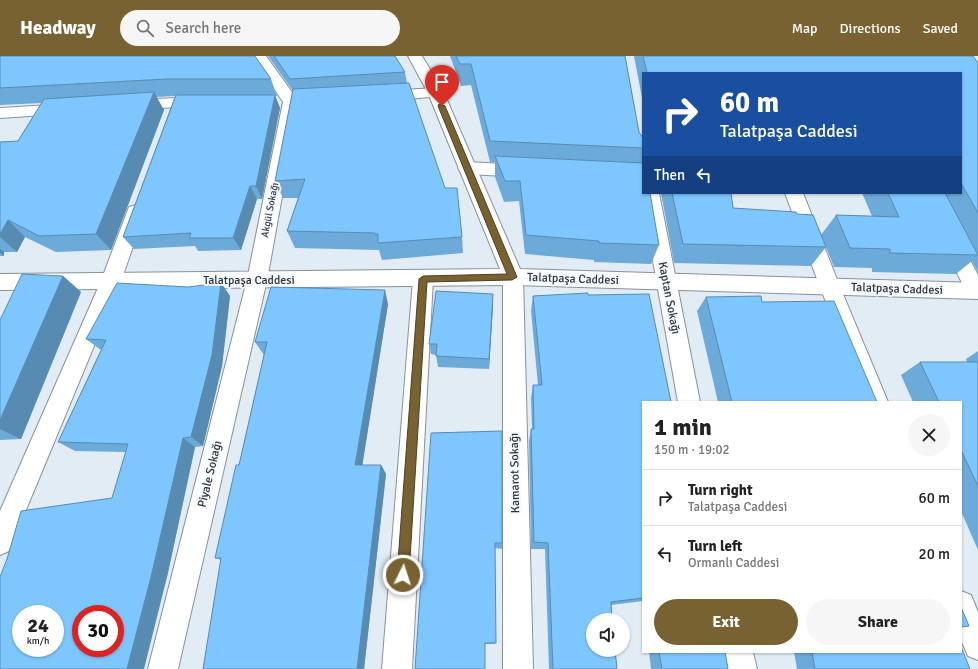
<!DOCTYPE html>
<meta charset="utf-8">
<style>
:root{--surface:#fff;--page:#f6f6f6;--text:#222;--muted:#767676;--line:#e0e0e0;--accent:#786232}
body{margin:0;font-family:Signika,sans-serif;background:var(--page);color:var(--text);height:100vh;display:flex;flex-direction:column;font-size:15px;white-space:nowrap}
*{box-sizing:border-box;margin:0}
p{font-size:13px;color:var(--muted)}
.icon{flex:none;width:22px;height:22px;fill:none;stroke:currentColor;stroke-width:2;stroke-linecap:round;stroke-linejoin:round}
.map{position:relative;flex:1;overflow:hidden}
.drawer{position:absolute;left:642px;top:345px;width:320px;height:252px;display:flex;flex-direction:column;background:var(--surface);border-radius:0px;box-shadow:0 1px 3px #0004}
.drawer>*{flex:none}
.banner{position:absolute;left:642px;top:16px;width:320px;height:122px;border-radius:0px;box-shadow:0 1px 3px #0004;background:#1a4fa0;color:#fff;overflow:hidden}
.fabs{position:absolute;left:586px;top:557px;display:grid;gap:8px}
.fabs a{display:grid;place-items:center;width:44px;height:44px;border-radius:50%;background:var(--surface);box-shadow:0 1px 3px #0004;font-size:20px}
.speed{position:absolute;left:12px;top:549px;display:flex;gap:8px;font-size:20px;font-weight:700;text-align:center}
.speed>*{display:grid;place-content:center;width:52px;height:52px;border-radius:50%;background:var(--surface);box-shadow:0 1px 3px #0004;line-height:1}
.speed small{font-size:10px;font-weight:400}
.speed .limit{border:6px solid #d22;background:#fff;color:#111}
.pin{position:absolute;display:grid;place-items:center;width:34px;height:34px;color:#fff;margin:-41px -17px;border-radius:50% 50% 50% 0;rotate:-45deg;box-shadow:0 0 4px #0007}
.pin .icon{rotate:45deg}
.me{position:absolute;width:44px;margin:-22px;rotate:4deg;stroke-linejoin:round;filter:drop-shadow(0 0 3px #0008)}
.turn{display:flex;align-items:center;gap:14px;height:84px;padding:0 12px;font-size:18px}
.turn .icon{width:52px;height:52px;stroke-width:2.5}
.turn b{display:block;font-size:28px;line-height:34px}
.then{display:flex;align-items:center;height:38px;padding:0 12px;background:#0003;gap:8px;font-size:15px}
.round{display:grid;place-items:center;flex:none;width:42px;height:42px;border-radius:21px;background:var(--page)}
.headline{display:flex;align-items:center;justify-content:space-between;height:68px;padding:0 12px}
h1{font-size:24px;font-weight:700;line-height:30px}
.button{display:flex;gap:8px;margin-top:auto;padding:8px 12px}
.button a{flex:1;height:46px;border-radius:24px;background:var(--accent);color:#fff;font-size:16px;font-weight:700;line-height:46px;text-align:center}
.button a+a{background:var(--page);color:var(--text)}
ul{padding:0;list-style:none}
li{display:flex;align-items:center;gap:12px;height:56px;padding:0 12px;border-top:1px solid var(--line)}
li div{flex:1}
li b{display:block;font-size:15px}
li em{font-style:normal}
header{display:flex;align-items:center;gap:24px;box-sizing:border-box;height:56px;padding:0 20px;background:var(--accent);color:#fff}
header strong{font-size:19px}
nav{display:flex;gap:22px;margin-inline-start:auto;font-size:14px}
.search{width:280px;height:36px;background:var(--page);display:flex;align-items:center;gap:10px;box-sizing:border-box;padding:0 14px;border-radius:22px;color:var(--muted);font-size:15px}
.map>svg:first-child{display:block}
</style>
<header>
<strong>Headway</strong>
<div class="search"><svg class="icon" aria-label="search" viewBox="0 0 24 24"><circle cx="10" cy="10" r="6"/><path d="M15 15l6 6"/></svg>Search here</div>
<nav><a>Map</a><a>Directions</a><a>Saved</a></nav>
</header>
<div class="map">
<svg width="978" height="613" viewBox="0 0 978 613">
<rect width="100%" height="100%" fill="#e2ecf5"/>
<g fill="none" stroke-linecap="round" stroke-linejoin="round">
<!-- minor casing -->
<g stroke="#889199" stroke-width="2">
<g id="minor">
<path d="M252,0H266L299,46L267,224L178,613H148L247,224L283,46Z"/>
<path d="M436,32L441,34L444,37L441,40L385,45L379,43L377,40L379,37L385,35Z"/>
<path d="M202,41L208,43L210,46L208,49L131,54L125,52L123,49L125,46L131,44Z"/>
<path d="M67,48L73,49L75,53L73,57L0,62V52Z"/>
<path d="M467,106L526,109L532,111L535,115L532,119L526,121L467,118L461,116L458,112L461,108Z"/>
<path d="M643,134V137H659L700,346H678L641,137Z"/>
<path d="M785,137H803L840,231L888,346H866L820,231Z"/>
<path d="M917,137H935L978,219V242L969,241Z"/>
<path d="M136,149L143,151L145,156L121,225L9,495L0,499V455L101,225L127,156L129,151Z"/>
<path d="M513,213L520,215L523,221L533,613H503V221L506,215Z"/>
<path d="M423,215L430,217L433,223L412,613H382L413,223L416,217Z"/>
<path d="M961,535L971,539L978,556V604L968,600L961,584Z"/>
<path d="M725,596H753L757,613H727Z"/>
</g>
</g>
<!-- secondary casing -->
<g stroke="#889199" stroke-width="2">
<path id="secondary" d="M408,0H422L444,37L520,213L978,227V243L513,229L0,234V218L500,213L428,37Z"/>
</g>
<!-- minor -->
<use href="#minor" fill="#fff" fill-rule="evenodd"/>
<!-- secondary -->
<use href="#secondary" fill="#fff" fill-rule="evenodd"/>
</g>
<!-- wall -->
<g fill="#6caada">
<path d="M0,0L271,23L277,40H275L280,52L262,143H257L241,194L198,195L195,190L134,193L123,181L175,40L156,41L164,54L111,194L56,196L25,181L17,196H4V200H0V86L18,85L42,47L0,49Z"/>
<path d="M268,0H395L405,16L407,27L462,181L463,197L382,204L379,194L295,192L287,175L298,142H283L275,125L293,35Z"/>
<path d="M450,0H625L639,76L643,82V137L659,189L651,208L594,206V204L525,198L519,145L504,146L495,121V106H490L471,29L461,30Z"/>
<path d="M634,0H973L978,7V216L972,205L956,218L872,216V212L834,211L821,179L836,159L872,160L862,137H961V17H643V47Z"/>
<path d="M661,137H731L733,152L797,158L826,191L811,210L674,207Z"/>
<path d="M63,220L81,236L21,383L0,384V264Z"/>
<path d="M221,227L230,240L222,310L203,390L195,391L167,521L112,442L126,396L75,395L58,386L101,294L86,283L188,231Z"/>
<path d="M493,238V249L489,313L438,311L436,299L431,298L429,288Z"/>
<path d="M588,239L643,346V548V545L611,549L617,613H549L545,493H531L529,385L531,373H532L531,342L533,329H538L531,255L533,240Z"/>
<path d="M706,241L762,246L877,346H718L697,255Z"/>
<path d="M388,248L362,409H381L386,418L364,613H203L221,504L215,502L239,409L264,299L255,286Z"/>
<path d="M978,295V494L961,455V346H913L901,319L920,306H967L966,303Z"/>
<path d="M431,377L502,487V493L495,492V588H485Z"/>
<path d="M649,596H725L728,613H651Z"/>
<path d="M794,596H961L970,613H797Z"/>
</g>
<!-- shaded-wall -->
<g fill="#588bb2">
<path d="M154,36L164,54L111,194L96,178Z"/>
<path d="M275,39L280,52L262,143L256,130Z"/>
<path d="M250,130L257,143L241,194L233,182Z"/>
<path d="M8,164L25,181L17,196L0,181V178Z"/>
<path d="M0,193L4,196V200L0,197Z"/>
<path d="M63,220L81,236L21,383L0,373V364Z"/>
<path d="M221,227L230,240L222,310L203,390L191,381Z"/>
<path d="M385,234L388,248L361,418L355,409Z"/>
<path d="M493,238V249L489,313V303Z"/>
<path d="M183,382L195,391L167,521L144,613H127Z"/>
<path d="M381,409L386,418L364,613H357Z"/>
</g>
<!-- building -->
<g fill="#7ec6fe" stroke="#588bb2" fill-rule="evenodd">
<path d="M0,0H255L271,23H167L0,32Z"/>
<path d="M274,0H395L405,16L290,23Z"/>
<path d="M456,0H625L639,76L643,82V92L490,85L471,8H460Z"/>
<path d="M643,0H973L978,7V157L961,127V17H647Z"/>
<path d="M409,27L445,132H457L462,181L378,187V178H375V177L287,175L305,123L275,125L293,33Z"/>
<path d="M154,36L96,178L39,180L8,164L0,178V86L18,85L44,43Z"/>
<path d="M176,39H275L256,130H250L233,182H189L191,177L123,181Z"/>
<path d="M495,100L643,107V137H650L659,189L599,187V185L526,179L520,125H505Z"/>
<path d="M672,137H731L733,152L796,156L797,158L813,159L826,191L683,188Z"/>
<path d="M888,137H945L978,199L890,197V193L850,192L836,159L899,161Z"/>
<path d="M22,218L63,220L0,364V264Z"/>
<path d="M117,227L188,231L221,227L212,299L191,381L183,382L152,517L127,613H0V521L7,503L21,455L112,442L128,388L58,386L106,284L86,283ZM21,558H55V592H21ZM81,558H115V592H81Z"/>
<path d="M271,231L385,234L355,409H381L357,613H203L221,502H215L236,409H239L267,286H255Z"/>
<path d="M436,235L493,238L489,303L436,300L437,288H429Z"/>
<path d="M588,237V239L649,238L671,346H643V542L611,546L612,564H593V594H615L617,613H553L548,487L534,486L531,373H534L533,329H542L533,240Z"/>
<path d="M761,240L762,246L834,245L877,346H732L706,241Z"/>
<path d="M920,306H978V430L961,394V346H939Z"/>
<path d="M502,375V487H495L496,587H485V613H415L431,377Z"/>
<path d="M961,551L969,570L961,571Z"/>
<path d="M961,591L970,613H815L812,596H961Z"/>
<path d="M659,596H725L728,613H662Z"/>
</g>
<!-- route -->
<path fill="#786232" stroke="#4e4020" d="M439,48L445,50L517,221L512,224L427,226L409,519L407,523L403,525L399,523L397,519L419,223L423,220L507,218L438,50Z"/>
<g text-anchor="middle" dominant-baseline="central" stroke-width="4" stroke-linejoin="round" paint-order="stroke">
<!-- far-street labels -->
<g font-size="10" fill="#2f3336" stroke="#f3f9fe">
<text transform="translate(270 154) rotate(-79)">Akgül Sokağı</text>
</g>
<!-- street labels -->
<g font-size="12" fill="#2f3336" stroke="#f3f9fe">
<text transform="translate(573 223) rotate(2)">Talatpaşa Caddesi</text>
<text x="249" y="224">Talatpaşa Caddesi</text>
<text transform="translate(897 233) rotate(2)">Talatpaşa Caddesi</text>
<text transform="translate(669 242) rotate(79)">Kaptan Sokağı</text>
<text transform="translate(515 417) rotate(-91)">Kamarot Sokağı</text>
<text transform="translate(210 418) rotate(-76)">Piyale Sokağı</text>
</g>
</g>
</svg>
<div class="fabs">
<a><svg class="icon" aria-label="sound" viewBox="0 0 24 24"><path d="M4 9h4l5-4v14l-5-4H4zM17 9q2 3 0 6"/></svg></a>
</div>
<div class="speed"><div>24<small>km/h</small></div><div class="limit">30</div></div>
<div class="pin" style="left:442px;top:50px;background:#d93025"><svg class="icon" aria-label="arrive" viewBox="0 0 24 24"><path d="M6 21V4h12l-3 4 3 4H6"/></svg></div>
<svg class="me" style="left:403px;top:519px" viewBox="-20 -20 40 40"><circle r="17" fill="#786232" stroke="#fff" stroke-width="3"/><path d="M0-11L8 9 0 5-8 9z" fill="#fff"/></svg>
<div class="banner">
<div class="turn"><svg class="icon" aria-label="right" viewBox="0 0 24 24"><path d="M7 20v-9h11M14 6l5 5-5 5"/></svg><div><b>60 m</b>Talatpaşa Caddesi</div></div>
<div class="then">Then<svg class="icon" aria-label="left" viewBox="0 0 24 24"><path d="M17 20v-9H6M10 6l-5 5 5 5"/></svg></div>
</div>
<section class="drawer">
<div class="headline"><div><h1>1 min</h1><p>150 m · 19:02</p></div><a class="round"><svg class="icon" aria-label="close" viewBox="0 0 24 24"><path d="M6 6l12 12M18 6L6 18"/></svg></a></div>
<ul>
<li><svg class="icon" aria-label="right" viewBox="0 0 24 24"><path d="M7 20v-9h11M14 6l5 5-5 5"/></svg><div><b>Turn right</b><p>Talatpaşa Caddesi</p></div><em>60 m</em></li>
<li><svg class="icon" aria-label="left" viewBox="0 0 24 24"><path d="M17 20v-9H6M10 6l-5 5 5 5"/></svg><div><b>Turn left</b><p>Ormanlı Caddesi</p></div><em>20 m</em></li>
</ul>
<div class="button"><a>Exit</a><a>Share</a></div>
</section>
</div>
